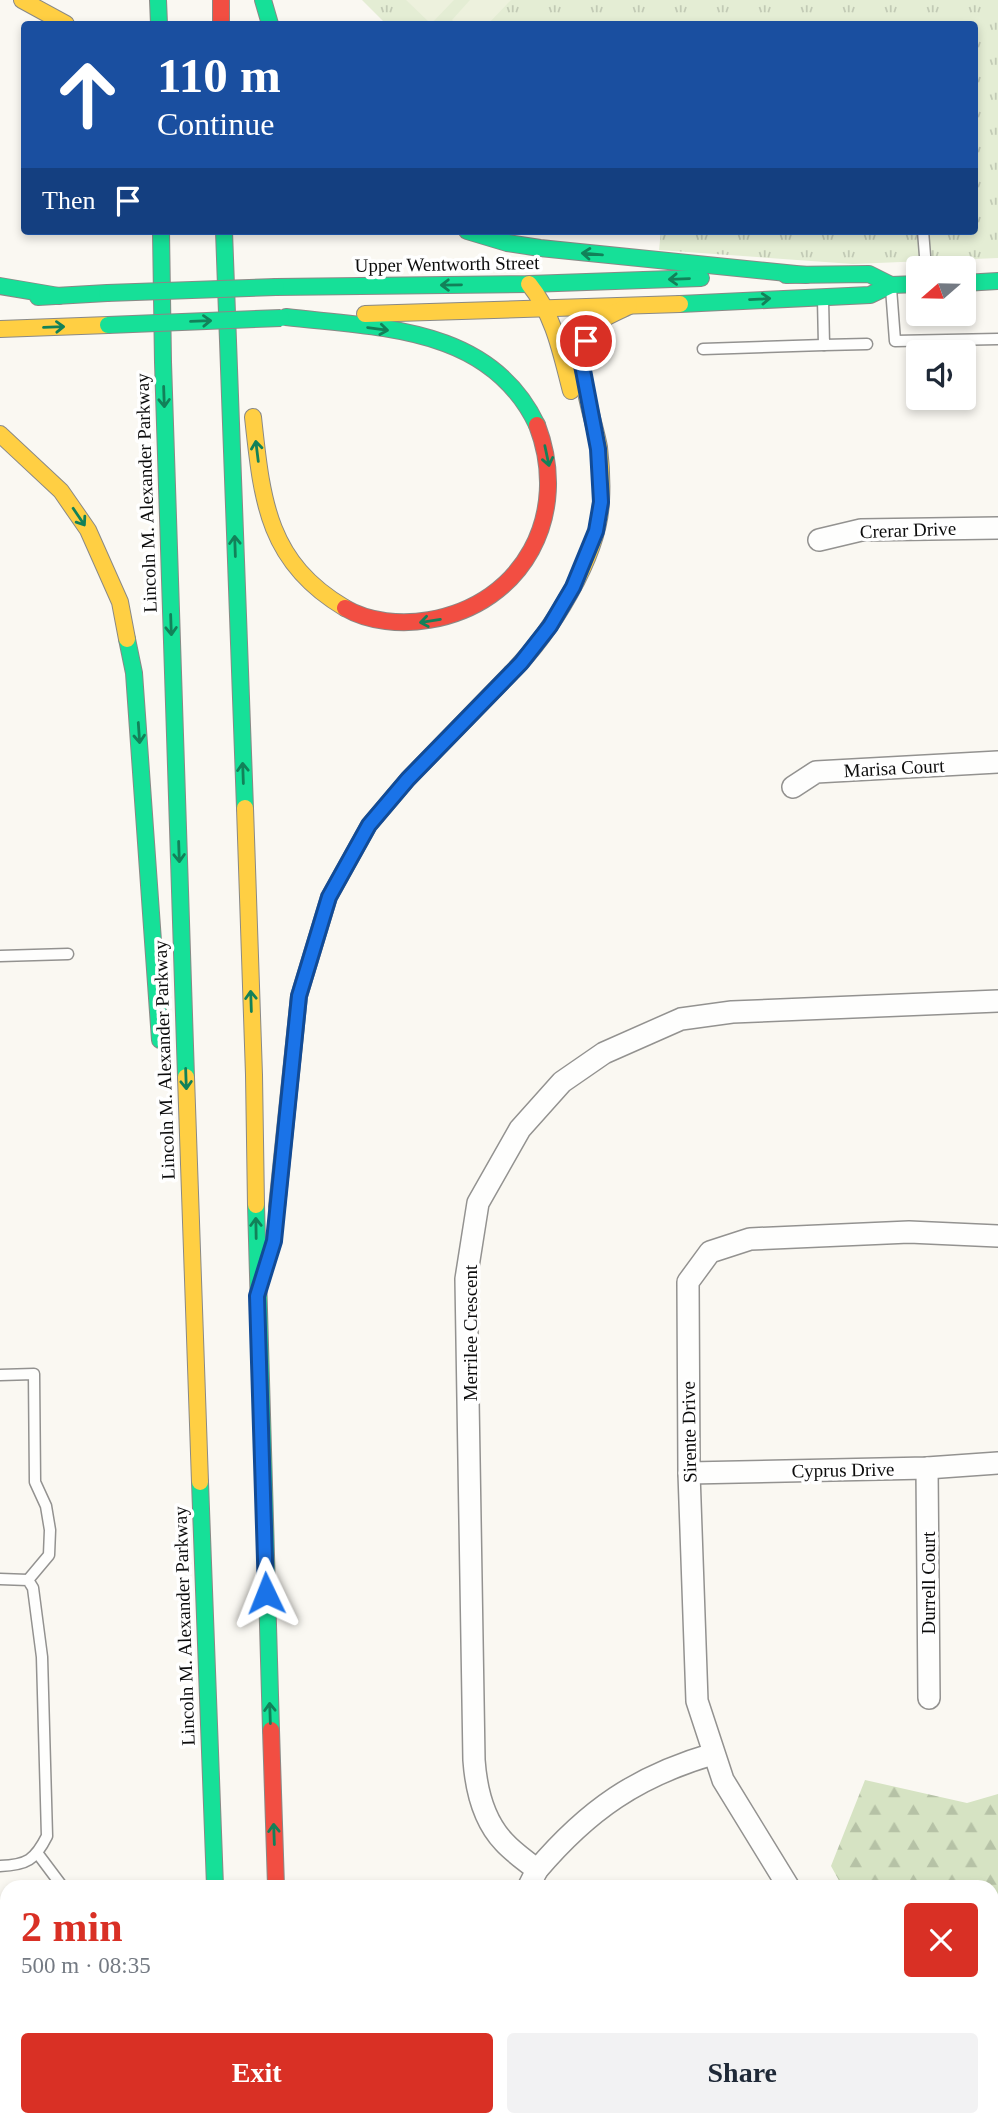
<!DOCTYPE html>
<meta charset="utf-8">
<style>
:root{--surface:#fff;--page:#f2f2f3;--text:#1f2937;--muted:#747a83;--accent:#d93025}
body{margin:0;font-family:"Times New Roman",serif;background:var(--page);color:var(--text);height:100vh;display:flex;flex-direction:column;font-size:26px;white-space:nowrap}
*{box-sizing:border-box;margin:0}
p{font-size:23px;color:var(--muted)}
.icon{flex:none;width:38px;height:38px;fill:none;stroke:currentColor;stroke-width:2;stroke-linecap:round;stroke-linejoin:round}
.map{position:relative;flex:1;overflow:hidden}
.drawer{position:absolute;left:0px;top:1880px;width:999px;height:247px;display:flex;flex-direction:column;background:var(--surface);border-radius:21px 21px 0 0;box-shadow:0 4px 10px #0003}
.drawer>*{flex:none}
.guide{position:absolute;left:21px;top:21px;width:957px;height:214px;border-radius:7px;box-shadow:0 4px 10px #0003;background:#1a4fa0;color:#fff;overflow:hidden}
.needle{width:46px;rotate:250deg}
.buttons{position:absolute;left:906px;top:256px;display:grid;gap:14px}
.buttons a{display:grid;place-items:center;width:70px;height:70px;border-radius:7px;background:var(--surface);box-shadow:0 4px 10px #0003;font-size:35px}
.pin{position:absolute;display:grid;place-items:center;width:60px;height:60px;color:#fff;margin:-30px;border:4px solid #fff;border-radius:50%;box-shadow:0 2px 7px #0007}
.me{position:absolute;width:77px;margin:-38px;rotate:358deg;stroke-linejoin:round;filter:drop-shadow(0 0 5px #0008)}
.turn{display:flex;align-items:center;gap:24px;height:147px;padding:0 21px;font-size:32px}
.turn .icon{width:91px;height:91px;stroke-width:2.5}
.turn b{display:block;font-size:49px;line-height:60px}
.then{display:flex;align-items:center;height:66px;padding:0 21px;background:#0003;gap:14px;font-size:26px}
.round{display:grid;place-items:center;flex:none;width:74px;height:74px;border-radius:7px;background:var(--page)}
.head{display:flex;align-items:center;justify-content:space-between;height:119px;padding:0 21px}
h1{font-size:42px;font-weight:700;line-height:52px;color:var(--accent)}
.cta{display:flex;gap:14px;margin-top:auto;padding:14px 21px}
.cta a{flex:1;height:80px;border-radius:7px;background:var(--accent);color:#fff;font-size:28px;font-weight:700;line-height:80px;text-align:center}
.cta a+a{background:var(--page);color:var(--text)}
.map>svg:first-child{display:block}
</style>
<div class="map">
<svg width="998" height="2125" viewBox="0 0 998 2125">
<defs>
<pattern id="forest-firs" width="22" height="20" patternUnits="userSpaceOnUse" patternTransform="scale(1.75)"><rect width="22" height="20" fill="#d6e3c3"/><path d="M5 1l3.5 6h-7zM16 11l3.5 6h-7z" fill="#b6c2a6"/></pattern>
<pattern id="park-tufts" width="24" height="20" patternUnits="userSpaceOnUse" patternTransform="scale(1.75)"><rect width="24" height="20" fill="#e4edd4"/><path d="M3 7l-1-3M5 7V3M7 7l1-3M15 17l-1-3M17 17v-4M19 17l1-3" fill="none" stroke="#c2cab5"/></pattern>
</defs>
<rect width="100%" height="100%" fill="#faf8f2"/>
<!-- forest -->
<path fill="url(#forest-firs)" d="M865,1780L967,1803L998,1794V2082L992,2083V1886H842L831,1866Z"/>
<!-- park -->
<path fill="url(#park-tufts)" d="M362,0H998V258L853,264L659,250L661,231H975V24H386Z"/>
<!-- pitch -->
<g fill="#edf1dd">
<path d="M406,0H454L431,24Z"/>
<path d="M470,0H511L488,24H457L452,20Z"/>
</g>
<g fill="none" stroke-linecap="round" stroke-linejoin="round">
<!-- lane casing -->
<g stroke="#939290" stroke-width="13">
<g id="lane">
<path d="M923,231L926,268"/>
<path d="M891,288L895,341L998,339"/>
<path d="M823,299L824,345L867,344"/>
<path d="M703,349L824,345"/>
<path d="M0,956L68,954"/>
<path d="M0,1375L34,1374L35,1482L46,1506L50,1530L49,1555L28,1580"/>
<path d="M0,1579L28,1580L33,1588L42,1657L47,1836C35,1860 27,1865 0,1866"/>
<path d="M38,1854L62,1886"/>
<path d="M0,2010L7,2009"/>
<path d="M0,2097L7,2094"/>
<path d="M49,2119V2125"/>
</g>
</g>
<!-- street casing -->
<g stroke="#939290" stroke-width="24">
<g id="street">
<path d="M819,540L861,530L998,528"/>
<path d="M793,787L816,772L998,762"/>
<path d="M927,1468L929,1698"/>
<path d="M689,1473L927,1468L998,1463"/>
<path d="M537,1870C588,1810 637,1776 713,1754"/>
<path d="M529,1886L537,1870C526,1861 513,1852 504,1842C483,1820 476,1788 474,1760L466,1279L478,1203L520,1129L562,1082L604,1053L681,1019L732,1012L998,1001"/>
<path d="M788,1886L723,1780L697,1701L689,1473L688,1282L710,1252L750,1239L909,1232L998,1236"/>
<path d="M485,2119V2125"/>
<path d="M891,2119L893,2125"/>
</g>
</g>
<!-- fast casing -->
<g stroke="#8a8986" stroke-width="18">
<g id="fast">
<path d="M158,0L159,24"/>
<path d="M263,0L270,24"/>
<path d="M161,231L163,362L186,1077"/>
<path d="M224,231L245,808"/>
<path d="M467,231L507,243L540,248L806,275"/>
<path d="M786,275L869,274L891,285"/>
<path d="M964,283L998,281"/>
<path d="M0,286L59,296"/>
<path d="M276,287L529,284L701,278"/>
<path d="M38,297L107,293"/>
<path d="M680,304L870,295L891,285L919,284"/>
<path d="M286,317C380,328 490,326 537,425"/>
<path d="M127,639L134,673L160,1040"/>
<path d="M256,1205L271,1730"/>
<path d="M277,1207L299,996L329,897L369,825L408,779L511,673"/>
<path d="M200,1482L215,1886"/>
<path d="M283,2119V2125"/>
</g>
</g>
<!-- slow casing -->
<g stroke="#8a8986" stroke-width="18">
<g id="slow">
<path d="M22,0L66,24"/>
<path d="M529,284C554,315 561,353 571,391"/>
<path d="M365,314L680,304"/>
<path d="M0,329L108,325"/>
<path d="M253,417C262,500 267,562 345,608"/>
<path d="M0,434L61,491L88,530L120,602L127,639"/>
<path d="M511,673C550,634 599,557 601,501C602,484 601,464 599,447C593,414 571,363 590,332C597,319 616,313 629,306"/>
<path d="M245,808L254,1075L256,1205"/>
<path d="M186,1077L200,1482"/>
</g>
</g>
<!-- jam casing -->
<g stroke="#8a8986" stroke-width="18">
<g id="jam">
<path d="M221,0V24"/>
<path d="M345,608C369,622 402,625 429,620C524,604 571,514 537,425"/>
<path d="M271,1730L276,1886"/>
<path d="M223,2119L224,2125"/>
</g>
</g>
<!-- lane -->
<use href="#lane" stroke="#fefefd" stroke-width="10"/>
<!-- street -->
<use href="#street" stroke="#fefefd" stroke-width="21"/>
<!-- fast -->
<use href="#fast" stroke="#16e098" stroke-width="16"/>
<!-- slow -->
<use href="#slow" stroke="#ffcf43" stroke-width="16"/>
<!-- jam -->
<use href="#jam" stroke="#f24e42" stroke-width="16"/>
<!-- fast-bridge casing -->
<g stroke="#8a8986" stroke-width="18" stroke-linecap="butt">
<g id="fast-bridge">
<path d="M107,293L276,287"/>
<path d="M108,325L281,318"/>
</g>
</g>
<!-- fast-bridge -->
<use href="#fast-bridge" stroke="#16e098" stroke-width="16"/>
</g>
<!-- one-way arrows -->
<defs><path id="oneway-shaft" d="M-6 0H5M1.5-3L5.5 0L1.5 3" fill="none" stroke-width="1.6" stroke-linecap="round" stroke-linejoin="round" transform="scale(1.75)"/></defs>
<g stroke="#128159">
<use href="#oneway-shaft" transform="translate(592 254) rotate(-175)"/>
<use href="#oneway-shaft" transform="translate(679 279) rotate(178)"/>
<use href="#oneway-shaft" transform="translate(451 285) rotate(179)"/>
<use href="#oneway-shaft" transform="translate(760 299) rotate(-3)"/>
<use href="#oneway-shaft" transform="translate(201 321) rotate(-2)"/>
<use href="#oneway-shaft" transform="translate(54 327) rotate(-2)"/>
<use href="#oneway-shaft" transform="translate(378 329) rotate(8)"/>
<use href="#oneway-shaft" transform="translate(164 397) rotate(88)"/>
<use href="#oneway-shaft" transform="translate(257 451) rotate(-97)"/>
<use href="#oneway-shaft" transform="translate(547 456) rotate(78)"/>
<use href="#oneway-shaft" transform="translate(79 517) rotate(56)"/>
<use href="#oneway-shaft" transform="translate(235 546) rotate(-92)"/>
<use href="#oneway-shaft" transform="translate(430 621) rotate(171)"/>
<use href="#oneway-shaft" transform="translate(171 625) rotate(88)"/>
<use href="#oneway-shaft" transform="translate(139 733) rotate(86)"/>
<use href="#oneway-shaft" transform="translate(243 773) rotate(-92)"/>
<use href="#oneway-shaft" transform="translate(179 852) rotate(88)"/>
<use href="#oneway-shaft" transform="translate(251 1001) rotate(-92)"/>
<use href="#oneway-shaft" transform="translate(186 1079) rotate(88)"/>
<use href="#oneway-shaft" transform="translate(256 1228) rotate(-91)"/>
<use href="#oneway-shaft" transform="translate(270 1713) rotate(-92)"/>
<use href="#oneway-shaft" transform="translate(274 1834) rotate(-92)"/>
</g>
<g fill="none" stroke-linecap="round" stroke-linejoin="round">
<!-- route casing -->
<g stroke="#114b97" stroke-width="18">
<path id="route" d="M266,1593L257,1296L274,1241L299,996L329,897L369,825L408,779L521,663L550,626L573,587L596,531L601,502L598,449L582,365L586,341"/>
</g>
<!-- route -->
<use href="#route" stroke="#1a73e8" stroke-width="12"/>
</g>
<g text-anchor="middle" dominant-baseline="central" stroke-width="7" stroke-linejoin="round" paint-order="stroke">
<!-- street labels -->
<g font-size="19" fill="#0c0c0c" stroke="#fff">
<text transform="translate(447 264) rotate(-1)">Upper Wentworth Street</text>
<text transform="translate(146 493) rotate(-92)">Lincoln M. Alexander Parkway</text>
<text transform="translate(908 530) rotate(-2)">Crerar Drive</text>
<text transform="translate(894 768) rotate(-3)">Marisa Court</text>
<text transform="translate(164 1060) rotate(-92)">Lincoln M. Alexander Parkway</text>
<text transform="translate(470 1333) rotate(-90)">Merrilee Crescent</text>
<text transform="translate(689 1432) rotate(-91)">Sirente Drive</text>
<text transform="translate(843 1470) rotate(-1)">Cyprus Drive</text>
<text transform="translate(928 1583) rotate(-90)">Durrell Court</text>
<text transform="translate(184 1626) rotate(-92)">Lincoln M. Alexander Parkway</text>
</g>
</g>
</svg>
<div class="buttons">
<a><svg class="needle" viewBox="-14 -14 28 28"><path d="M0-13l5 13h-10z" fill="#e53935"/><path d="M0 13l5-13h-10z" fill="#747a83"/></svg></a>
<a><svg class="icon" aria-label="sound" viewBox="0 0 24 24"><path d="M4 9h4l5-4v14l-5-4H4zM17 9q2 3 0 6"/></svg></a>
</div>
<div class="pin" style="left:586px;top:341px;background:#d93025"><svg class="icon" aria-label="arrive" viewBox="0 0 24 24"><path d="M6 21V4h12l-3 4 3 4H6"/></svg></div>
<svg class="me" style="left:266px;top:1593px" viewBox="-20 -20 40 40"><path d="M0-17L14 15 0 8-14 15z" fill="#1a73e8" stroke="#fff" stroke-width="4"/></svg>
<div class="guide">
<div class="turn"><svg class="icon" aria-label="ahead" viewBox="0 0 24 24"><path d="M12 20V5M6 11l6-6 6 6"/></svg><div><b>110 m</b>Continue</div></div>
<div class="then">Then<svg class="icon" aria-label="arrive" viewBox="0 0 24 24"><path d="M6 21V4h12l-3 4 3 4H6"/></svg></div>
</div>
<section class="drawer">
<div class="head"><div><h1>2 min</h1><p>500 m · 08:35</p></div><a class="round" style="background:#d93025;color:#fff"><svg class="icon" aria-label="close" viewBox="0 0 24 24"><path d="M6 6l12 12M18 6L6 18"/></svg></a></div>
<div class="cta"><a>Exit</a><a>Share</a></div>
</section>
</div>
